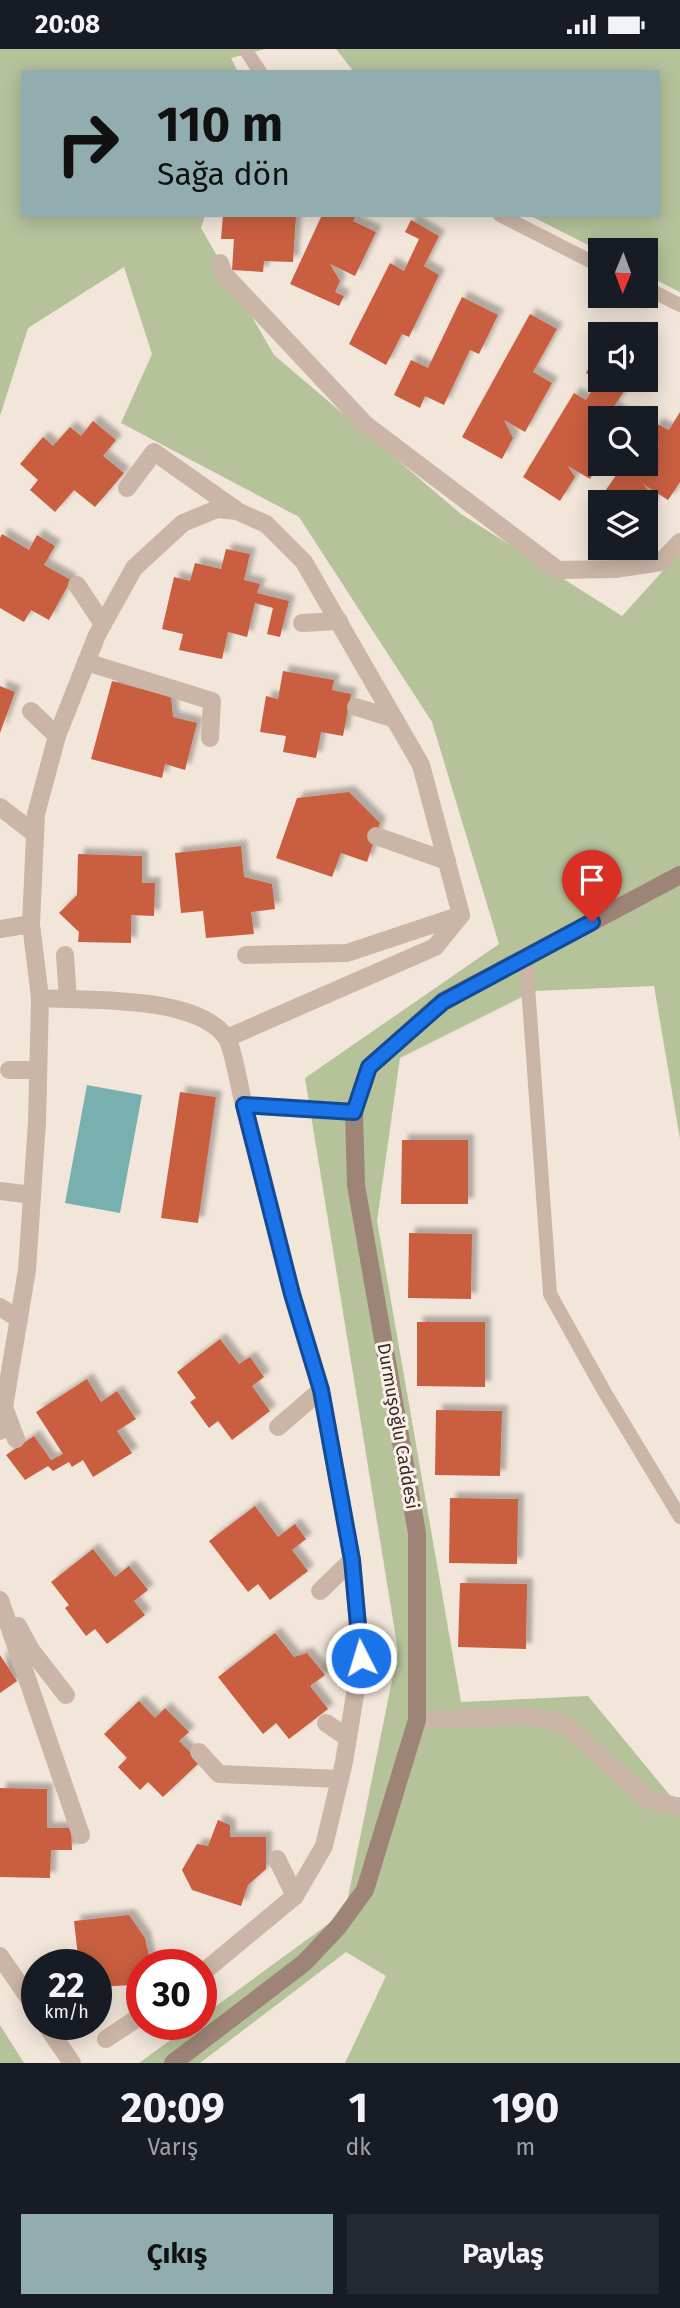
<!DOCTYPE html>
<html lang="tr">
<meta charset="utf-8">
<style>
:root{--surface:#171b24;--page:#242831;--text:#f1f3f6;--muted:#9ea1a6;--accent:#91adaf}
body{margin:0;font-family:"Fira Sans",sans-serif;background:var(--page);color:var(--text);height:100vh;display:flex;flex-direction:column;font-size:26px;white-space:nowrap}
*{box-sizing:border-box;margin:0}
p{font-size:23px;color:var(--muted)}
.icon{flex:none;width:38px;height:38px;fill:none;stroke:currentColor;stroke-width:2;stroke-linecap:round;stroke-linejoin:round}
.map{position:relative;height:2014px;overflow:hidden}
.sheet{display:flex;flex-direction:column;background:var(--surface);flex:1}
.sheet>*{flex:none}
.banner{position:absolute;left:21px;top:21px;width:639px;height:147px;border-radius:0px;box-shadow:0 4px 18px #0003;background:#91adaf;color:#111;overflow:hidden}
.needle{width:46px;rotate:181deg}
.fabs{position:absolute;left:588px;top:189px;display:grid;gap:14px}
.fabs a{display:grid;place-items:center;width:70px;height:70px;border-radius:0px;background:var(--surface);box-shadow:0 4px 18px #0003;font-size:35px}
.speed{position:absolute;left:21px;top:1900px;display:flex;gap:14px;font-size:35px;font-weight:700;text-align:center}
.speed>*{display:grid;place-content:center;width:91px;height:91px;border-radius:50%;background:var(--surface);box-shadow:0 4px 18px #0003;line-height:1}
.speed small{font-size:18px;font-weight:400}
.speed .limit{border:10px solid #d22;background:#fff;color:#111}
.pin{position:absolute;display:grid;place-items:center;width:60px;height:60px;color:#fff;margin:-72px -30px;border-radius:50% 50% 50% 0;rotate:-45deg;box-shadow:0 0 7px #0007}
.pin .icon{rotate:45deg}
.me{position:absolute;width:77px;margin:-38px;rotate:355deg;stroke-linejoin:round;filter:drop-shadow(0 0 5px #0008)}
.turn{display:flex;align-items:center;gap:24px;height:147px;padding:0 21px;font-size:32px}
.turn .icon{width:91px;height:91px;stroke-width:2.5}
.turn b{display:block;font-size:49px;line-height:60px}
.eta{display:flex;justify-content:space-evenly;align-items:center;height:119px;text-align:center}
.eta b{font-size:42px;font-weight:700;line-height:49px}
.cta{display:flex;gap:14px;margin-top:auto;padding:14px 21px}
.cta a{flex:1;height:80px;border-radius:0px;background:var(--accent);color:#111;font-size:28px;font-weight:700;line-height:80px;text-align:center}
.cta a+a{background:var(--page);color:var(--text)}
.status{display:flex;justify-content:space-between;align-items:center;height:49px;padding:0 35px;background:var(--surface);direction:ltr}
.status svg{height:19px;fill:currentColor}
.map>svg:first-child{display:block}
</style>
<div class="status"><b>20:08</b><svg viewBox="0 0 49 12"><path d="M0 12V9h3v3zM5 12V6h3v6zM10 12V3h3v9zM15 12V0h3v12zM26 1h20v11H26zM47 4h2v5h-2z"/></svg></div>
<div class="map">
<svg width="680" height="2014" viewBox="0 0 680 2014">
<defs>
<filter id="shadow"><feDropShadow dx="6" dy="-6" stdDeviation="2" flood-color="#0004"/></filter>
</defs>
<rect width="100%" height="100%" fill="#f2e6da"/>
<!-- green -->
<g fill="#b5c29a">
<path d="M0,0H265L231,9L238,23H23V166H205L201,179L274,306L461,465L622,567L680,503V1090L654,937L534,942L400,1009L377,1172L461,1653L588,1647L673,1750L680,1748V2014H345L386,1927L346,1903L200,2014H139L191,1976H201V1968L345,1863L398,1602L305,1029L499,895L432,673L299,468L121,374L152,305L124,218L28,279L0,367Z"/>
<path d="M336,0H680V243L646,226V201L600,202L529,166H658V23H354Z"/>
<path d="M0,1976L24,2014H0Z"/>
</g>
<!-- water -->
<path fill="#78b0b0" d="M87,1036L142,1046L120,1164L65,1154Z"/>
<!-- building -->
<g fill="#c95e41" filter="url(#shadow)">
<path d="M223,166H296L293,213L264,212L263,223L232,221L234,190H221Z"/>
<path d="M322,166H356L353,172L376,183L355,227L330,215L340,232L335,243L344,247L339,257L290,235Z"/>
<path d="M411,171L439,187L424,217L439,226L409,288L402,285L386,316L349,295L390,214L404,222L419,190L405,183Z"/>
<path d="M462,248L498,266L479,305L470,301L444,356L425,347L420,359L394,346L411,311L428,319Z"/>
<path d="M530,265L557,280L533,323L552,334L525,383L504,371L513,389L502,410L462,388Z"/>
<path d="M600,299V331H631L613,359L629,369H600V413L590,430L568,417L575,428L560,452L523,428L574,344L586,351L598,331L586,324Z"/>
<path d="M680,363V433L668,451L643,435L655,450L646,464V453H608L601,448L624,415H646V391L657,399L659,397L647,389L657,375L669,381Z"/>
<path d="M93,372L116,391L103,407L124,424L95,458L74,441L55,463L30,441L38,431L20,415L43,388L53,397L70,378L81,387Z"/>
<path d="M2,485L29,501L37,486L55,497L44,516L71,531L49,571L31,561L24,573L0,559V489Z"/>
<path d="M226,500L250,505L244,531L260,535L257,544L289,552L280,588L267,585L273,559L255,554L247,588L228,583L222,610L179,601L183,585L162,580L174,528L190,532L195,514L221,520Z"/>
<path d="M283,622L334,631L332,641L351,645L343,687L321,683L316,709L283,703L286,687L260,683L266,647L278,650Z"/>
<path d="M112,632L171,648L173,668L197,674L185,721L165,715L162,729L91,710Z"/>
<path d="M0,637L15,643L0,684Z"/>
<path d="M349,743L380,774L367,813L341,804L332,828L276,809L297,749Z"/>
<path d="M241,797L244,828L272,835L275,860L251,863L254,885L206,889L203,862L181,864L175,804Z"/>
<path d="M78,805L142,807V834H155L154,867L131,866V894L78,893L79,883L59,864L77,846Z"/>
<path d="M180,1043L216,1048L198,1174L161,1169Z"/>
<path d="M402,1091H468V1155H401Z"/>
<path d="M409,1184L472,1185L471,1250L408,1249Z"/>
<path d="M417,1273H485V1338L417,1337Z"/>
<path d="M220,1290L239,1315L250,1308L264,1328L252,1337L270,1362L232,1391L218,1372L209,1379L190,1353L196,1349L177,1323Z"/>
<path d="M87,1330L101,1353L117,1342L136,1370L117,1382L132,1404L93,1428L83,1411L72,1418L69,1413L53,1422L48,1417L25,1431L6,1406L34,1387L51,1411L63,1405L36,1363Z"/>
<path d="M436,1361L502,1362L500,1427L435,1426Z"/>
<path d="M450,1449L518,1450L517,1515L449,1514Z"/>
<path d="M255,1457L278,1488L295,1475L306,1490L292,1501L308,1522L270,1551L258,1535L248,1543L209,1492Z"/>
<path d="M93,1500L115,1528L129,1517L148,1541L134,1552L145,1566L107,1595L95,1580L86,1587L65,1559L69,1556L51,1533Z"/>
<path d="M460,1534L527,1535L526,1600L458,1598Z"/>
<path d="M275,1584L294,1608L307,1604L325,1626L310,1637L328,1660L289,1690L276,1674L263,1685L218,1628Z"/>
<path d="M0,1606L17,1632L0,1644Z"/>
<path d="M139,1652L155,1669L165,1659L189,1683L179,1692L200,1713L163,1748L148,1733L140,1741L118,1718L127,1709L104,1685Z"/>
<path d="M0,1739L47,1740V1779H71L72,1801H51L50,1829L0,1828Z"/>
<path d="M218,1771L230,1776V1788H266V1820L248,1836L241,1857L192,1841L182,1821L197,1795L208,1797Z"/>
<path d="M129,1866L145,1889L151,1916H142V1931L133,1936L96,1938V1916H79L74,1872Z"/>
</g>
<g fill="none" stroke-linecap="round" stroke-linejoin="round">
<!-- lane -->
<g stroke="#cbb5a6" stroke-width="14">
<path d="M245,0L260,23"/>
<path d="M500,166L600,217"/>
<path d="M646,239L680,256"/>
<path d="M526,909L550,1245L604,1342L680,1468"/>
</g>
<!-- street -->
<g stroke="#cbb5a6" stroke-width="18">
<path d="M220,214L224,225L366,376L558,521L615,520L661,513L680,493"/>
<path d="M127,439L154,403L235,460"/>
<path d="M77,536L103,575"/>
<path d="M302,574L339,572"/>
<path d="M86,613L212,652L210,689"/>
<path d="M356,658L395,670"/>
<path d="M31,662L57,687"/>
<path d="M0,758L35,785"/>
<path d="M376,787L447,812"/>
<path d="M0,880L31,875"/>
<path d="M65,906L68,950"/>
<path d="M246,906L347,904L461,866"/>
<path d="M40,949L31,875L36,765L57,687L97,586L134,519L183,474L217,460L237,462L266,475L304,513L421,716L461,866L435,898L227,989"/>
<path d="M9,1021H38"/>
<path d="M0,1142L32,1146"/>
<path d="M0,1258L19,1270"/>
<path d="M5,1361L16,1390"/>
<path d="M278,1378L321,1341"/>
<path d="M0,1382L27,1221L37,1073L40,949C89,952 195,946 226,988C233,998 240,1042 244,1056"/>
<path d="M320,1542L352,1511"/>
<path d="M0,1551L81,1786"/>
<path d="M18,1577L31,1601L66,1646"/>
<path d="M417,1671L531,1667L564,1675L649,1751L680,1758"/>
<path d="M326,1674L348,1689"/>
<path d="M199,1703L219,1725L340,1730"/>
<path d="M277,1810L295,1847"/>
<path d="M0,1907L37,1961"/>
<path d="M201,1925L295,1847L324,1797L344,1713L361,1609L352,1511L321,1341L292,1245L244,1056L354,1063"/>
<path d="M46,1976L72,2014"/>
<path d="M106,1990L142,1966"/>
</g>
<!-- secondary -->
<path stroke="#9e8477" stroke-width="18" d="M173,2014L304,1914L338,1878L365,1841L417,1671V1484L356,1136L354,1063L369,1018L443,952L680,826"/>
</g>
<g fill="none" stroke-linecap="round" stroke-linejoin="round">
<!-- route casing -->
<g stroke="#114b97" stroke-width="18">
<path id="route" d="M361,1609L352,1511L321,1341L292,1245L244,1056L354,1063L369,1018L443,953L592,873"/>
</g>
<!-- route -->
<use href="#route" stroke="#1a73e8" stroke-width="12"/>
</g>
<g text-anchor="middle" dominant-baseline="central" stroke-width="6" stroke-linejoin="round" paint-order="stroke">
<!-- street labels -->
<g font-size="18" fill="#362b27" stroke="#faf0e7">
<text transform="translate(398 1377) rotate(80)">Durmuşoğlu Caddesi</text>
</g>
</g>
</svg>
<div class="fabs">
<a><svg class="needle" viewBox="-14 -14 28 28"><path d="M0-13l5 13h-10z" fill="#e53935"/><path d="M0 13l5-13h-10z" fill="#9ea1a6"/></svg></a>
<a><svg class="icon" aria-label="sound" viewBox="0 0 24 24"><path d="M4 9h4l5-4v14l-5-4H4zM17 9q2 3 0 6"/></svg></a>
<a><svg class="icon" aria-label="search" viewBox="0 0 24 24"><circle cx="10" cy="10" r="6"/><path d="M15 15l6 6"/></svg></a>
<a><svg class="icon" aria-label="layers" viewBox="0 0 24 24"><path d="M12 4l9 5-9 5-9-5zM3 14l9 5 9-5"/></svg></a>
</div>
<div class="speed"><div>22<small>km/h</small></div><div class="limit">30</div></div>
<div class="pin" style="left:592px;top:873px;background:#d93025"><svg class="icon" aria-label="arrive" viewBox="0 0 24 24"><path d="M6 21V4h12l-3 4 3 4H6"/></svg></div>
<svg class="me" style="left:361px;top:1609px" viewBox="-20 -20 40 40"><circle r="17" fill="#1a73e8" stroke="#fff" stroke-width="3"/><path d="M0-11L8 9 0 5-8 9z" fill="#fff"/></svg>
<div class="banner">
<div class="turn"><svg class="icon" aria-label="right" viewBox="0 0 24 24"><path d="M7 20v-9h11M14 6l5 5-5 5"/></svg><div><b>110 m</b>Sağa dön</div></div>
</div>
</div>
<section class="sheet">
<div class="eta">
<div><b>20:09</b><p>Varış</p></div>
<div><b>1</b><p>dk</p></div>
<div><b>190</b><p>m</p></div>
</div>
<div class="cta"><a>Çıkış</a><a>Paylaş</a></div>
</section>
